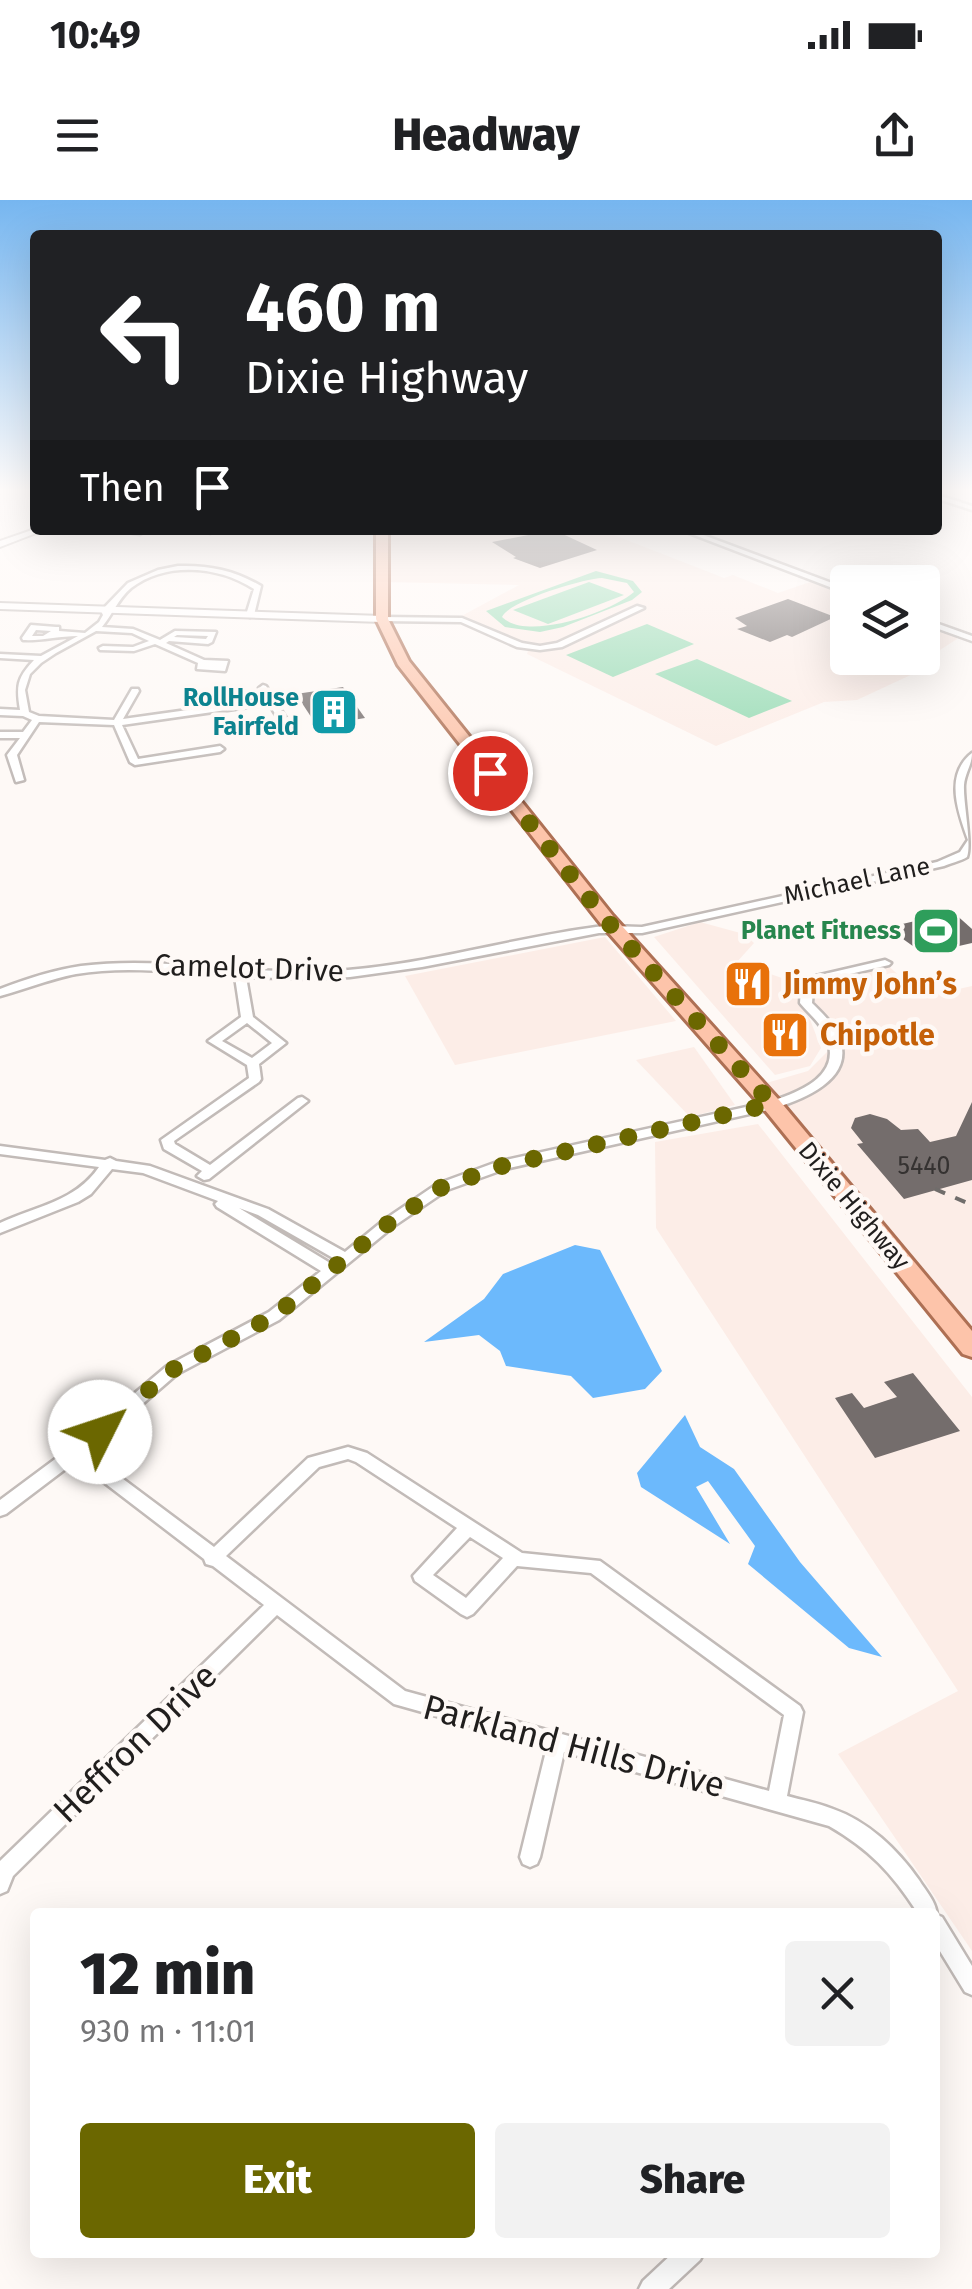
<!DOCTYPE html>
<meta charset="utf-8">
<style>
:root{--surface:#fff;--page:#f2f2f2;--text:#202124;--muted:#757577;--accent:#6b6700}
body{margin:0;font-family:"Fira Sans",sans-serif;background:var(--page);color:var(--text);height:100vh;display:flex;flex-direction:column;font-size:38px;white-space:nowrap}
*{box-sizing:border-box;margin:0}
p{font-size:32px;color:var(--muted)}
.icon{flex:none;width:55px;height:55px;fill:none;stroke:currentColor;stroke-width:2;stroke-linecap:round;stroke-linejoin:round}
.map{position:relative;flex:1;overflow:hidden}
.drawer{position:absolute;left:30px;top:1708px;width:910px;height:350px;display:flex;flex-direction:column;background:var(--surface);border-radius:10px;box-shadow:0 10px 40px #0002}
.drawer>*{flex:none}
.top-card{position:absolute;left:30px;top:30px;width:912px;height:305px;border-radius:10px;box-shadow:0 10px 40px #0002;background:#202124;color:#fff;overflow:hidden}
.buttons{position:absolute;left:830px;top:365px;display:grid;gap:20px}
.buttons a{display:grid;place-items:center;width:110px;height:110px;border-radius:10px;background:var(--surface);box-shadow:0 10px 40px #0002;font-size:50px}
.pin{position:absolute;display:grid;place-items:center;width:85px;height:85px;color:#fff;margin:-42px;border:5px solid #fff;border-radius:50%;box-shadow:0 2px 10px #0007}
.me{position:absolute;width:110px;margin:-55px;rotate:49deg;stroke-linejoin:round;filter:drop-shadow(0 0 8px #0008)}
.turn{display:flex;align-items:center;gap:35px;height:210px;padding:0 50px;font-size:45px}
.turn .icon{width:130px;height:130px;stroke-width:2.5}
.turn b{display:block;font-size:70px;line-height:85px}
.then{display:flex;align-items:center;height:95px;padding:0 50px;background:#0003;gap:20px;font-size:38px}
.round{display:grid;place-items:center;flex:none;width:105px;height:105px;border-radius:10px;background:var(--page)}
.summary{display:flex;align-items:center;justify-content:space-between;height:170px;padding:0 50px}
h1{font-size:60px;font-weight:800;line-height:75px}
.button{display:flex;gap:20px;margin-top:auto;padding:20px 50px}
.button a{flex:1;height:115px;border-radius:10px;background:var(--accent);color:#fff;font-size:40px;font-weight:800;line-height:115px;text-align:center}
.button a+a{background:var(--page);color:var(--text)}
.status{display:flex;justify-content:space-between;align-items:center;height:70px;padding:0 50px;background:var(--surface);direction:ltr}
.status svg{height:28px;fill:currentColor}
header{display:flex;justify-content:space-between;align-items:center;height:130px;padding:0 50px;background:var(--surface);font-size:45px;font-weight:800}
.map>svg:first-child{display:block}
</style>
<div class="status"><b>10:49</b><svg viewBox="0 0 49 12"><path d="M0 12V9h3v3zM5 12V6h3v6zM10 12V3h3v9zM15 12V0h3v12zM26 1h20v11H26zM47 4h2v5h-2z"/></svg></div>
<header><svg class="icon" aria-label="menu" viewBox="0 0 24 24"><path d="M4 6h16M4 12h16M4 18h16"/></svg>Headway<svg class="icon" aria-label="share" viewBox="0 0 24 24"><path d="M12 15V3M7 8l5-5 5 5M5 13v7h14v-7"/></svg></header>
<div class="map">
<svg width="972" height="2089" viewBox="0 0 972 2089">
<rect width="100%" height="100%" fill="#fef9f6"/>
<!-- built -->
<g fill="#fcede7">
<path d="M382,330H601L724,378L733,375L778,393L816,380L847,392L848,458H922L923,420L957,433V439L923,461L932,465L857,500L824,502L716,546L527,454L529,447L456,419L519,385L381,382Z"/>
<path d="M700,722L744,734L754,743L737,762L796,783L821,848L810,866L775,875L654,737Z"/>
<path d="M605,737L676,821L455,865L405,776Z"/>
<path d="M885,763L912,787L924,791L945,792L972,786V1148L756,886L808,871L835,844L806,803L811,783Z"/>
<path d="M694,847L735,905L690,917L636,860Z"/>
<path d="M758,924L972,1197V1751L838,1554L958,1491L656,1028L655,942Z"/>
</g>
<!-- green -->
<g fill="#94dab2" fill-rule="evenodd">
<path d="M596,371L633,381L642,392L632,400L563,427L540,432L505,427L486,411ZM602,378L627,383L634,392C611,412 527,442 502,417C509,401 582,379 602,378Z"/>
<path d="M589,382L624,395L548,424L513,410Z"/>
<path d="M647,424L694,444L613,477L566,455Z"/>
<path d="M697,459L792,501L749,518L655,474Z"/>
</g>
<!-- water -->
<g fill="#6cb9fc">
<path d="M575,1045L600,1050L662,1171L645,1189L593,1198L571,1176L506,1166L500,1151L479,1135L424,1142L484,1099L503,1074Z"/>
<path d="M685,1215L700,1247L734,1269L800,1362L882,1457L849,1448L748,1364L755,1346L708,1281L696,1287L730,1344L641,1287L637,1273Z"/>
</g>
<!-- building -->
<g fill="#746d6c">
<path d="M554,330L597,350L540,368L513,358L516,357L492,342Z"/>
<path d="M788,399L835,417L792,437L787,435L770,442L737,429L747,426L735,418Z"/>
<path d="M343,487L365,518L317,526L296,494Z"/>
<path d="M953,712L972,729V743L924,754L903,739L894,726Z"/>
<path d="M972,902V980L904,999L857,944L863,943L851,928L855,918L870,914L887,919L901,930L918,929L930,942L956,936Z"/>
<path d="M913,1173L960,1231L875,1258L835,1198L852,1193L864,1208L897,1197L884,1182Z"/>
</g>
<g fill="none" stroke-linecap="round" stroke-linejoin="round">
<!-- minor casing -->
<g stroke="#c2bbb8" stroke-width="5">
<g id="minor">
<path d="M938,295L972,306V310L938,299Z"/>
<path d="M115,330H140L143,332L140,334Z"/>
<path d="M207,330H215L210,333Z"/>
<path d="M681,330H690L848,389V394Z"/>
<path d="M178,366C209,365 234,370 261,386L254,415L250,417L246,415L254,389C219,366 166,361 131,388C118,399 112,415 102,427L133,429L160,440L175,431L216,432L212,442L208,444L169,441L166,443L204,460L228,461L225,471L197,469L198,463L155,444L134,451L100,450L99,448L103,446L133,447L149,441L132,433L96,431L56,453L41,463L30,474L25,490L29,512L39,516L114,520L132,489H138L139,491L123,519L266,499L259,488L263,485L266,486L293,529L292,531H286L269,504L122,525L138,559L220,546L224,549L220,552L135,565L130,562L114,525L39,522L17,555L24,580L16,582L7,555L20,538H0V532H23L32,520L23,516L0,515V509L20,510C16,486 17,478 34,460L0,458V454L41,456L78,436C58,436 43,441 23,440L22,438L31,425L56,427H59V431L85,433L99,422L103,415L101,411L128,383L158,370ZM36,430L51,431L43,436H32ZM177,435L208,436L206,439L174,437Z"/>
<path d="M637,406L644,408L562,447L540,450L517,447L461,422L382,421L378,419L382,417L462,418L522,443L540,446L557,443Z"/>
<path d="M922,418L972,436V441L922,423Z"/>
<path d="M972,553C972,565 965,573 964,585C963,602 972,644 967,657C961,661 950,663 944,666L642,733H599L422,767L350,777L314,779L246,777L253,817L286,843L259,864L261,879L259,882L174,941L175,944L210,965L298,898L302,897L308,901L209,979L204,980L197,976L202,971L164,949L161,940L249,878L247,865L208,841L241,817L235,777C183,773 128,765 76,774C50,779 26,789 0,796V789C26,779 53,770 81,766C168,755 258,778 348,770C432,763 513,738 596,727C611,725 627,727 642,727L937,662L960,652L968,640C958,612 944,575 972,553ZM247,823L272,843L252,858L222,841Z"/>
<path d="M885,760L891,763L889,765L824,780L813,789L812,803C821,812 832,822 838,835C858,878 805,899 772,909L505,969L447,990L394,1026L279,1120L177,1174L87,1252L214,1347L308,1258L348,1247L367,1253L522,1353L600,1361L800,1506L803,1512L787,1596C802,1600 818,1603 833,1609C868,1621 898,1650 919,1680C926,1691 936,1702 937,1715L942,1717L972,1766V1795L965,1792L935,1743V1712H917C892,1673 869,1649 829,1626L564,1552L540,1657L537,1664L530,1667L523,1664L520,1657L547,1547L394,1504L277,1415L13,1676L7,1691L0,1694V1661L264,1405L213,1366L206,1364L204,1359L76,1261L6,1314L0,1316V1300L70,1248L167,1166L269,1112L321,1071L217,1007L215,1004L218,1001L143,973L112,969L91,994L78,1002L0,1033V1023C36,1006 75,1002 99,967L0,954V946L105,960L110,958L116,961L150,966L268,1009L345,1052L384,1020L437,984L497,962L769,902C800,892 845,875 825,834C820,822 808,813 800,803L801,788L816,776ZM239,1008L258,1015L335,1059L330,1063ZM348,1259L356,1262L457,1328L413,1376L415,1381L461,1414L467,1417L473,1414L517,1366L591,1373L784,1515L769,1591L405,1491L226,1356L319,1267ZM470,1337L503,1358L466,1398L433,1375Z"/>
<path d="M674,2052H704L700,2060L669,2089H639L643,2081Z"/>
</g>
</g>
<!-- tertiary casing -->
<g stroke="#c2bbb8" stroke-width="4">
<g id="tertiary">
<path d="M35,329L44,330L0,347V341Z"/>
<path d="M0,403L382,416L387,419L382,422L0,409Z"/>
</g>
</g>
<!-- primary casing -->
<g stroke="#ae7054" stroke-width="6">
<path id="primary" d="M376,330H388V419L409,461L613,716L779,900L972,1131V1157L963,1154L765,910L601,724L398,465L376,419Z"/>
</g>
<!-- minor -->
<use href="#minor" fill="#fff" fill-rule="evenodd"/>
<!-- tertiary -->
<use href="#tertiary" fill="#fff" fill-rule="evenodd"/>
<!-- primary -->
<use href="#primary" fill="#fdc4aa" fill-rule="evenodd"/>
<!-- rail -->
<path stroke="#706d6b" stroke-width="4" stroke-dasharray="11 11" stroke-linecap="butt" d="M935,989L972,1005"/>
</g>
<!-- sky -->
<linearGradient id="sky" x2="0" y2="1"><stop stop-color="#76b6f0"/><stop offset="0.5" stop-color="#fffcfb"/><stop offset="1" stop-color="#fffcfb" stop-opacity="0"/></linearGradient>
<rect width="972" height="581" fill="url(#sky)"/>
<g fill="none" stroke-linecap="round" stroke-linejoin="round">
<!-- route -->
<path stroke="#6b6700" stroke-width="18" stroke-dasharray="0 32.4" d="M100,1232L172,1170L274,1116L389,1023L442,987L502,966L772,904L606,720L490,573"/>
</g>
<!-- icons -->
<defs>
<g id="building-square" transform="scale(2.5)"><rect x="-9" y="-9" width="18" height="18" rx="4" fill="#0f9aa8" stroke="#fef9f6"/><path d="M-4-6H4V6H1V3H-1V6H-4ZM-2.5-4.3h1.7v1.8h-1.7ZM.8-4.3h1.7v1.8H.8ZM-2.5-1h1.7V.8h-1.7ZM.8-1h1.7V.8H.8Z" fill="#fff"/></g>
<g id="stadium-square" transform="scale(2.5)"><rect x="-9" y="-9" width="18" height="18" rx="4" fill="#2e9e5b" stroke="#fef9f6"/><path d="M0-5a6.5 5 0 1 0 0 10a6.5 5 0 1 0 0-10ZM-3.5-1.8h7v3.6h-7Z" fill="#fff"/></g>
<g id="restaurant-square" transform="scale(2.5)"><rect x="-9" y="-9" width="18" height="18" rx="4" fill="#e8710a" stroke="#fef9f6"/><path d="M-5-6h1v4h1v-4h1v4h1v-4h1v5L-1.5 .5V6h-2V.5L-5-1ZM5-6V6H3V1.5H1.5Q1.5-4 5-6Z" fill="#fff"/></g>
</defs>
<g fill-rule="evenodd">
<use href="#building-square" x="334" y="512"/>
<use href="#stadium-square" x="936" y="731"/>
<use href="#restaurant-square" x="748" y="784"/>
<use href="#restaurant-square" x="785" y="835"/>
</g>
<g text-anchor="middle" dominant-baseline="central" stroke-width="9" stroke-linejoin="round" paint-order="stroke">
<!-- far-culture labels -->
<g font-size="25" font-weight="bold" fill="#0d838f" stroke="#fef9f6" text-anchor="end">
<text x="299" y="498">RollHouse<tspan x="299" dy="29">Fairfeld</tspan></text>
</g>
<!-- far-street labels -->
<g font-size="25" fill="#201e1d" stroke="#fef9f6">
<text transform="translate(857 681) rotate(-12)">Michael Lane</text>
<text transform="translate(854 1006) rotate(50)">Dixie Highway</text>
</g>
<!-- far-leisure labels -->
<g font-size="25" font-weight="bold" fill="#27864d" stroke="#fef9f6" text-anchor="end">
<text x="901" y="731">Planet Fitness</text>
</g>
<!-- number labels -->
<g font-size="25" fill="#353231">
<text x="924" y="966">5440</text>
</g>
<!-- street labels -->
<g font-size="30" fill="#201e1d" stroke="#fef9f6">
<text transform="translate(249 768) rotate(2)">Camelot Drive</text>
</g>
<!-- food labels -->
<g font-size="30" font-weight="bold" fill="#c56008" stroke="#fef9f6" text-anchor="start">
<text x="783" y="784">Jimmy John’s</text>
<text x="820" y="835">Chipotle</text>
</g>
<!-- near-street labels -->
<g font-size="35" fill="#201e1d" stroke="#fef9f6">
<text transform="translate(135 1543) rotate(-44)">Heffron Drive</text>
<text transform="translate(574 1546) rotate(15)">Parkland Hills Drive</text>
</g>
</g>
</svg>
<div class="buttons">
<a><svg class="icon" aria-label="layers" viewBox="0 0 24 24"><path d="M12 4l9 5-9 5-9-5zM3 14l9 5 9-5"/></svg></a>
</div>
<div class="pin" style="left:490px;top:573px;background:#d93025"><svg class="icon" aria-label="arrive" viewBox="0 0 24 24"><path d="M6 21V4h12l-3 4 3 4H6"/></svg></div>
<svg class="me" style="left:100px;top:1232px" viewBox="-20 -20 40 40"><circle r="19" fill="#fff"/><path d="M0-13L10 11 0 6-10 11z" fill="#6b6700"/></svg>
<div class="top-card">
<div class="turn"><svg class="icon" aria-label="left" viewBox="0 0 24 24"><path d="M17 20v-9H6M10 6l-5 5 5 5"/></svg><div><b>460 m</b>Dixie Highway</div></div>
<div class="then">Then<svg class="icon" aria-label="arrive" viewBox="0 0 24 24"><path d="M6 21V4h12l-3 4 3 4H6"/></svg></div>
</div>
<section class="drawer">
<div class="summary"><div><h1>12 min</h1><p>930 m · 11:01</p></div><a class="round"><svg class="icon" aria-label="close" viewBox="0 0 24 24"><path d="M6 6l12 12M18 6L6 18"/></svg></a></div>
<div class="button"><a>Exit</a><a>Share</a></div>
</section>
</div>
